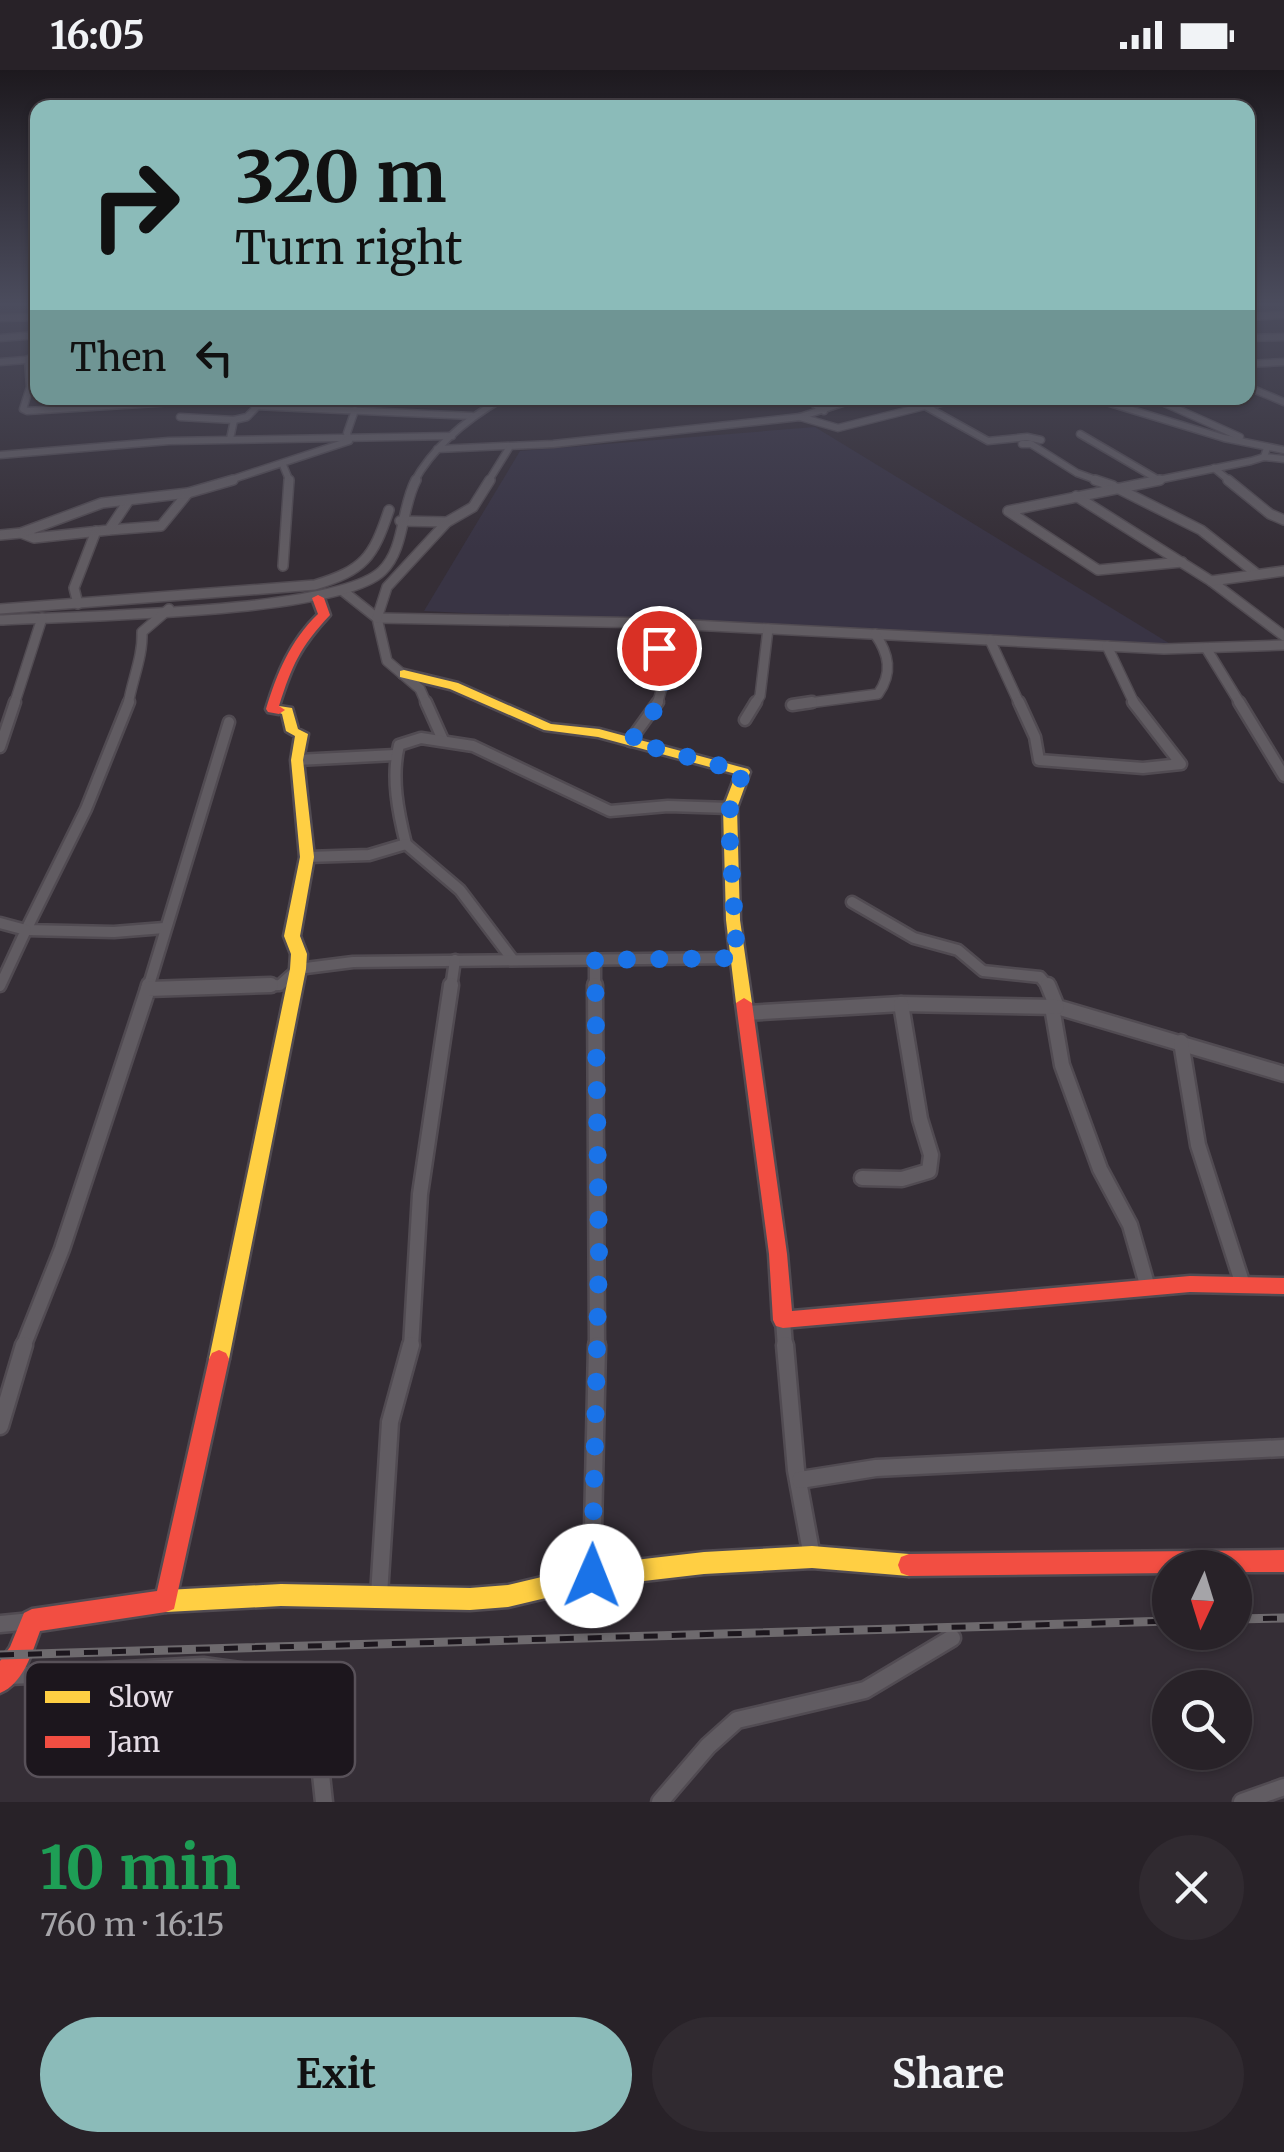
<!DOCTYPE html>
<meta charset="utf-8">
<style>
:root{--surface:#282228;--page:#302a30;--text:#f1f3f6;--muted:#a5a4a8;--line:#443f45;--accent:#8bbbb9}
body{margin:0;font-family:Merriweather,serif;background:var(--page);color:var(--text);height:100vh;display:flex;flex-direction:column;font-size:38px;white-space:nowrap}
*{box-sizing:border-box;margin:0}
p{font-size:32px;color:var(--muted)}
.icon{flex:none;width:55px;height:55px;fill:none;stroke:currentColor;stroke-width:2;stroke-linecap:round;stroke-linejoin:round}
.map{position:relative;height:1732px;overflow:hidden}
.panel{display:flex;flex-direction:column;background:var(--surface);flex:1}
.panel>*{flex:none}
.banner{position:absolute;left:30px;top:30px;width:1225px;height:305px;border-radius:20px;box-shadow:0 2px 8px #0004,0 0 0 2px var(--line);background:#8bbbb9;color:#111;overflow:hidden}
.needle{width:65px;rotate:184deg}
.buttons{position:absolute;left:1152px;top:1480px;display:grid;gap:20px}
.buttons a{display:grid;place-items:center;width:100px;height:100px;border-radius:50%;background:var(--surface);box-shadow:0 2px 8px #0004,0 0 0 2px var(--line);font-size:50px}
.pin{position:absolute;display:grid;place-items:center;width:85px;height:85px;color:#fff;margin:-42px;border:5px solid #fff;border-radius:50%;box-shadow:0 2px 10px #0007}
.me{position:absolute;width:110px;margin:-55px;rotate:1deg;stroke-linejoin:round;filter:drop-shadow(0 0 8px #0008)}
.turn{display:flex;align-items:center;gap:35px;height:210px;padding:0 40px;font-size:45px}
.turn .icon{width:130px;height:130px;stroke-width:2.5}
.turn b{display:block;font-size:70px;line-height:85px}
.then{display:flex;align-items:center;height:95px;padding:0 40px;background:#0003;gap:20px;font-size:38px}
.round{display:grid;place-items:center;flex:none;width:105px;height:105px;border-radius:52px;background:var(--page)}
.headline{display:flex;align-items:center;justify-content:space-between;height:170px;padding:0 40px}
h1{font-size:60px;font-weight:700;line-height:75px;color:#1e9e55}
.cta{display:flex;gap:20px;margin-top:auto;padding:20px 40px}
.cta a{flex:1;height:115px;border-radius:60px;background:var(--accent);color:#111;font-size:40px;font-weight:700;line-height:115px;text-align:center}
.cta a+a{background:var(--page);color:var(--text)}
.status{display:flex;justify-content:space-between;align-items:center;height:70px;padding:0 50px;background:var(--surface);direction:ltr}
.status svg{height:28px;fill:currentColor}
.map>svg:first-child{display:block}
</style>
<div class="status"><b>16:05</b><svg viewBox="0 0 49 12"><path d="M0 12V9h3v3zM5 12V6h3v6zM10 12V3h3v9zM15 12V0h3v12zM26 1h20v11H26zM47 4h2v5h-2z"/></svg></div>
<div class="map">
<svg width="1284" height="1732" viewBox="0 0 1284 1732">
<rect width="100%" height="100%" fill="#352e36"/>
<!-- industrial -->
<path fill="#393444" d="M815,357L1177,578L424,541L520,381Z"/>
<g fill="none" stroke-linecap="round" stroke-linejoin="round">
<!-- street-far4 casing -->
<g stroke="#514b52" stroke-width="9">
<g id="street-far4">
<path d="M1248,236H1253"/>
<path d="M1248,247L1284,245"/>
<path d="M0,248L38,247"/>
<path d="M0,268L38,265"/>
<path d="M1248,268L1284,267"/>
<path d="M28,289L30,317L23,339L27,341L189,331"/>
<path d="M0,292L38,289"/>
<path d="M1248,294L1284,292"/>
<path d="M1248,317L1284,332"/>
<path d="M806,328L824,341"/>
<path d="M966,328L925,336L988,371L1027,367L1041,370"/>
<path d="M1093,328L1224,368L1284,380"/>
<path d="M1153,328L1240,367"/>
<path d="M254,336L472,346"/>
<path d="M180,347L234,350"/>
<path d="M800,347L858,328"/>
<path d="M1080,364L1157,409"/>
<path d="M230,369L234,350L247,347L265,328"/>
<path d="M1022,374H1031L1077,403L1102,412"/>
<path d="M437,379L553,374L800,347L838,358L925,336"/>
<path d="M0,385L169,371L452,366"/>
<path d="M1264,387L1284,389"/>
<path d="M283,395L290,412"/>
<path d="M1214,398L1231,412"/>
<path d="M224,412L349,371L347,363L355,340"/>
<path d="M414,412C434,375 467,349 503,328"/>
<path d="M488,412L509,378"/>
<path d="M1148,412L1251,391L1264,387L1267,378"/>
</g>
</g>
<!-- street-far3 casing -->
<g stroke="#514b52" stroke-width="12">
<g id="street-far3">
<path d="M1095,410L1113,416"/>
<path d="M1160,410L1008,441L1098,500L1182,492"/>
<path d="M1228,410L1270,444L1284,450"/>
<path d="M1117,418L1201,460L1257,504"/>
<path d="M1076,426L1211,511L1284,566"/>
<path d="M400,451L447,452"/>
<path d="M109,460L161,456L188,423"/>
<path d="M21,463L34,468L109,460L129,430"/>
<path d="M0,465L21,463L102,433L188,423L233,410"/>
<path d="M283,496L289,410"/>
<path d="M1211,511L1284,501"/>
<path d="M343,521L377,548L387,591L420,619L427,635"/>
<path d="M78,534L74,518L96,461"/>
<path d="M0,539L315,515C364,500 373,488 389,440"/>
<path d="M377,548L653,553L1164,579L1284,575"/>
<path d="M377,548L387,517L447,452L473,437L490,410"/>
<path d="M0,550C73,546 338,544 382,501C405,479 401,438 416,410"/>
<path d="M653,553L656,572L669,592L657,635"/>
<path d="M990,570L1020,635"/>
<path d="M1107,576L1135,635"/>
<path d="M1206,578L1241,635"/>
<path d="M14,635L42,548"/>
<path d="M128,635C132,610 143,587 142,562L169,539"/>
<path d="M754,635L760,626L768,559"/>
<path d="M793,635L878,624C893,603 889,584 875,564"/>
</g>
</g>
<!-- street-far2 casing -->
<g stroke="#514b52" stroke-width="15">
<g id="street-far2">
<path d="M129,632L86,739L26,860L114,862L164,858"/>
<path d="M426,632L443,670"/>
<path d="M1019,632L1035,667L1039,690L1143,698L1181,694L1133,632"/>
<path d="M1239,632L1284,706"/>
<path d="M792,635L812,632"/>
<path d="M745,650L756,632"/>
<path d="M630,671L658,632"/>
<path d="M0,677L15,632"/>
<path d="M297,690L395,685"/>
<path d="M406,774C398,742 391,707 399,675L421,668L473,676L610,741L668,736L730,738"/>
<path d="M307,787L369,785L406,774L460,820L513,890"/>
<path d="M852,832L914,868L958,880L983,901L1040,907L1049,918"/>
<path d="M0,853L26,860L0,916"/>
<path d="M595,890V918"/>
<path d="M148,918L229,652"/>
<path d="M189,918L280,915L298,899L353,892L737,888"/>
<path d="M451,918L455,890"/>
</g>
</g>
<!-- street-far1 casing -->
<g stroke="#514b52" stroke-width="19">
<g id="street-far1">
<path d="M595,915L597,1277"/>
<path d="M1048,915L1057,937L1284,1004"/>
<path d="M148,919L149,915"/>
<path d="M1052,937L1062,995L1100,1099L1130,1155L1148,1218"/>
<path d="M746,943L901,934L1057,937"/>
<path d="M1181,972L1198,1075L1242,1212"/>
<path d="M862,1108L902,1109L929,1101L931,1085L920,1049L901,934"/>
<path d="M783,1250L785,1277"/>
<path d="M23,1277L62,1179L148,919L271,915"/>
<path d="M411,1277L420,1124L451,915"/>
</g>
</g>
<!-- street casing -->
<g stroke="#514b52" stroke-width="21">
<g id="street">
<path d="M785,1275L796,1400L812,1487"/>
<path d="M0,1356L24,1275"/>
<path d="M800,1410L876,1398L1284,1378"/>
<path d="M592,1506L597,1275"/>
<path d="M379,1525L390,1352L411,1275"/>
<path d="M0,1554L32,1551"/>
<path d="M10,1606L203,1596L247,1602L307,1635L315,1649L324,1732"/>
<path d="M660,1732L708,1676L737,1650L865,1620L952,1568"/>
<path d="M1242,1732L1284,1717"/>
</g>
</g>
<!-- slow casing -->
<g stroke="#514b52" stroke-width="5">
<g id="slow">
<path d="M404,600L458,613L551,654L599,659L748,699L750,702L737,738L740,850L752,933L750,937L744,938L736,933L726,850L723,738L736,704L598,667L544,660L450,619L400,607V601Z"/>
<path d="M279,636L292,638L298,659L308,664L303,690L314,787L300,866L307,884L306,899L229,1289L226,1295L219,1298L212,1295L209,1289L290,899L291,884L284,866L300,787L291,690L295,666L286,661L282,644L273,640Z"/>
<path d="M812,1476L909,1484L917,1487L920,1495L917,1503L909,1506L812,1498L704,1504L592,1517L508,1537L470,1540L281,1536L166,1542L158,1539L155,1531L158,1523L166,1520L281,1514L470,1518L508,1515L592,1495L704,1482Z"/>
</g>
</g>
<!-- jam casing -->
<g stroke="#514b52" stroke-width="5">
<g id="jam">
<path d="M318,525L324,528L330,545C300,577 292,595 279,636L285,640L279,644L268,642L266,639C277,603 290,571 318,544L312,528Z"/>
<path d="M744,928L752,933L787,1184L792,1241L1190,1206L1284,1208V1224L1190,1222L783,1258L776,1256L773,1250L769,1184L736,933Z"/>
<path d="M219,1280L226,1283L229,1289L174,1539L166,1542L40,1561C32,1583 23,1614 0,1623V1591L10,1577L24,1543L32,1539L157,1521L209,1289L212,1283Z"/>
<path d="M1284,1480V1502H1235V1498H1170V1503L909,1506L901,1503L898,1495L901,1487L909,1484Z"/>
</g>
</g>
<!-- street-far4 -->
<use href="#street-far4" stroke="#615c62" stroke-width="6"/>
<!-- street-far3 -->
<use href="#street-far3" stroke="#615c62" stroke-width="9"/>
<!-- street-far2 -->
<use href="#street-far2" stroke="#615c62" stroke-width="10"/>
<!-- street-far1 -->
<use href="#street-far1" stroke="#615c62" stroke-width="14"/>
<!-- street -->
<use href="#street" stroke="#615c62" stroke-width="16"/>
<!-- slow -->
<use href="#slow" fill="#ffcf43" fill-rule="evenodd"/>
<!-- jam -->
<use href="#jam" fill="#f24e42" fill-rule="evenodd"/>
<!-- rail casing -->
<g stroke="#6e6a6e" stroke-width="9">
<g id="rail">
<path d="M1235,1549L1284,1548"/>
<path d="M0,1585L1170,1551"/>
</g>
</g>
<!-- rail -->
<use href="#rail" stroke="#1c161d" stroke-width="5" stroke-dasharray="14" stroke-linecap="butt"/>
</g>
<!-- sky -->
<linearGradient id="sky" x2="0" y2="1"><stop stop-color="#1d191e"/><stop offset="0.49" stop-color="#4b4c5d"/><stop offset="1" stop-color="#4b4c5d" stop-opacity="0"/></linearGradient>
<rect width="1284" height="478" fill="url(#sky)"/>
<g fill="none" stroke-linecap="round" stroke-linejoin="round">
<!-- route -->
<path stroke="#1a73e8" stroke-width="18" stroke-dasharray="0 32.4" d="M592,1506L599,1184L595,890L737,888L729,756L730,738L743,702L630,671C653,647 666,626 669,592L659,578"/>
</g>
<!-- legend -->
<rect x="25" y="1592" width="330" height="115" rx="15" fill="#1c161d" stroke="#585159" stroke-width="2.5"/>
<rect x="45" y="1621" width="45" height="12" fill="#ffcf43"/>
<rect x="45" y="1666" width="45" height="12" fill="#f24e42"/>
<g font-size="28" fill="#e4dce5">
<text x="108" y="1637">Slow</text>
<text x="108" y="1682">Jam</text>
</g>
</svg>
<div class="buttons">
<a><svg class="needle" viewBox="-14 -14 28 28"><path d="M0-13l5 13h-10z" fill="#e53935"/><path d="M0 13l5-13h-10z" fill="#a5a4a8"/></svg></a>
<a><svg class="icon" aria-label="search" viewBox="0 0 24 24"><circle cx="10" cy="10" r="6"/><path d="M15 15l6 6"/></svg></a>
</div>
<div class="pin" style="left:659px;top:578px;background:#d93025"><svg class="icon" aria-label="arrive" viewBox="0 0 24 24"><path d="M6 21V4h12l-3 4 3 4H6"/></svg></div>
<svg class="me" style="left:592px;top:1506px" viewBox="-20 -20 40 40"><circle r="19" fill="#fff"/><path d="M0-13L10 11 0 6-10 11z" fill="#1a73e8"/></svg>
<div class="banner">
<div class="turn"><svg class="icon" aria-label="right" viewBox="0 0 24 24"><path d="M7 20v-9h11M14 6l5 5-5 5"/></svg><div><b>320 m</b>Turn right</div></div>
<div class="then">Then<svg class="icon" aria-label="left" viewBox="0 0 24 24"><path d="M17 20v-9H6M10 6l-5 5 5 5"/></svg></div>
</div>
</div>
<section class="panel">
<div class="headline"><div><h1>10 min</h1><p>760 m · 16:15</p></div><a class="round"><svg class="icon" aria-label="close" viewBox="0 0 24 24"><path d="M6 6l12 12M18 6L6 18"/></svg></a></div>
<div class="cta"><a>Exit</a><a>Share</a></div>
</section>
